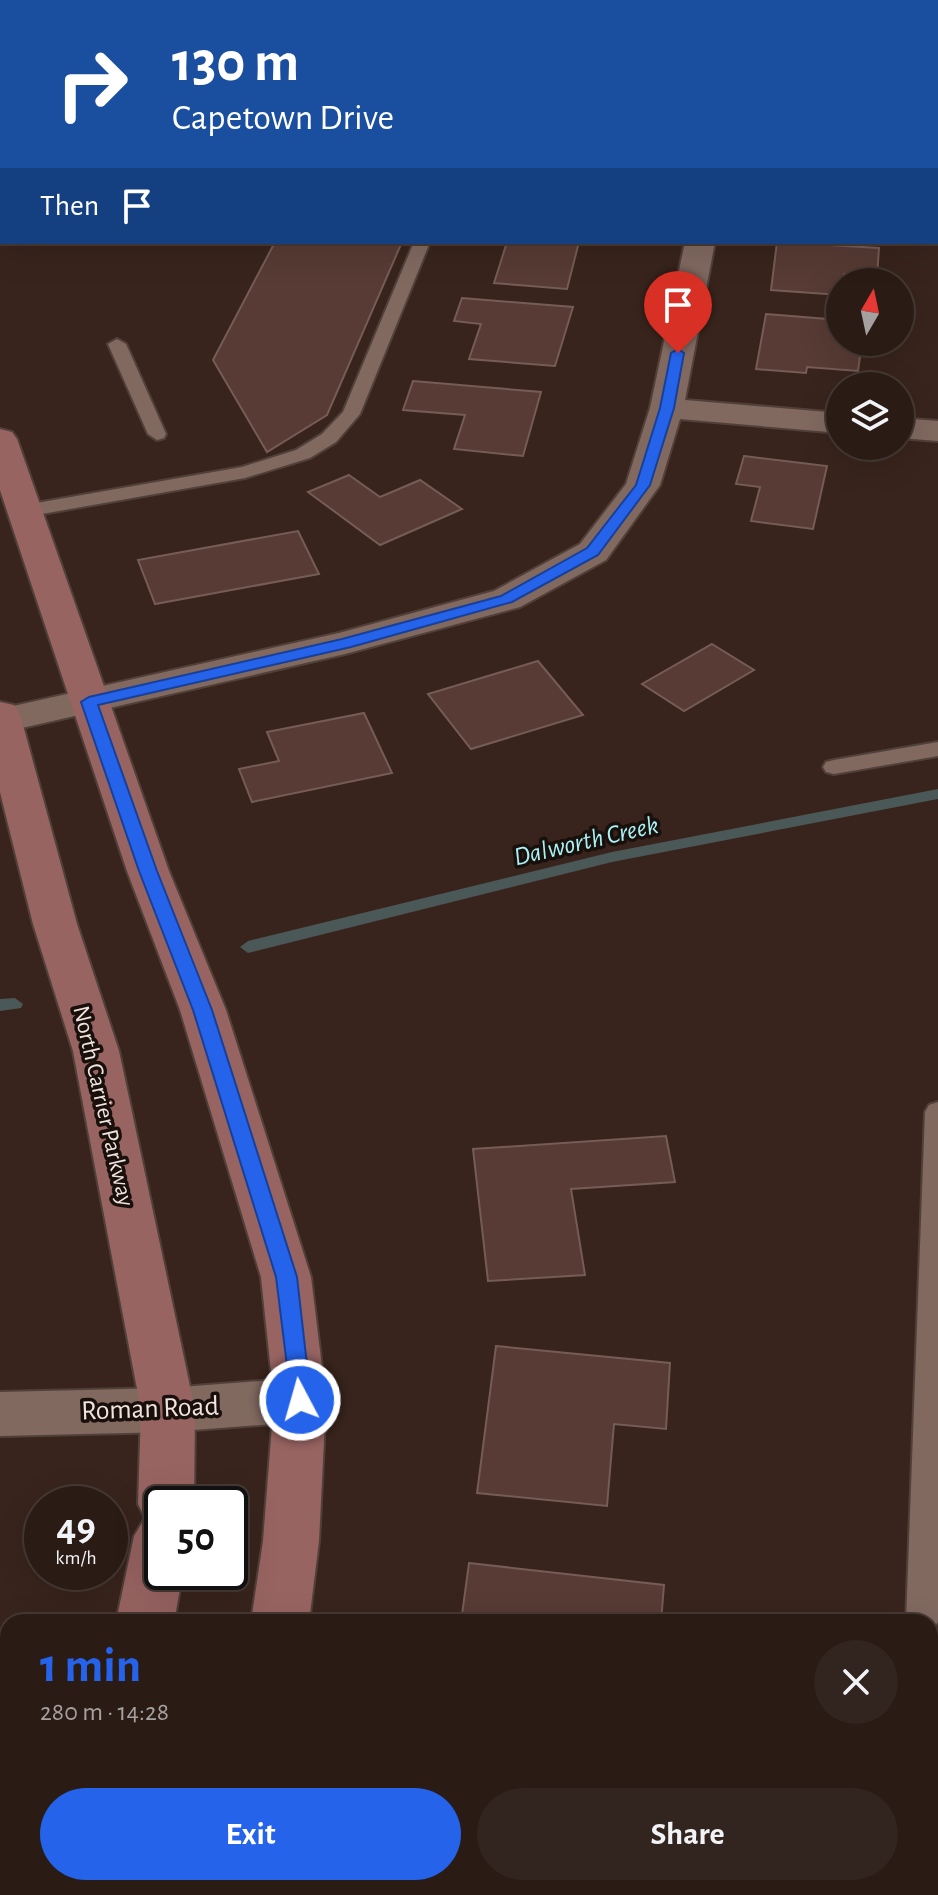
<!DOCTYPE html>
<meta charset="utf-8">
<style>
:root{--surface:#2a1b15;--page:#32241e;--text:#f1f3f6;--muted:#a5a1a0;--line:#463934;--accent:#2563eb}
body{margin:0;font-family:"Alegreya Sans",sans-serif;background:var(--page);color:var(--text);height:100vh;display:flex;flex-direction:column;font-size:30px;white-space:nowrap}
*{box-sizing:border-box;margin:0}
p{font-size:26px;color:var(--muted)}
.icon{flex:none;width:44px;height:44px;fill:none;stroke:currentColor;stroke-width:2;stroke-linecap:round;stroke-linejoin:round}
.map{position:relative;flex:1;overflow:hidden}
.sheet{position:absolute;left:0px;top:1614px;width:938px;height:282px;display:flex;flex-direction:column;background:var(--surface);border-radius:24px 24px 0 0;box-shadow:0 8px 32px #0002,0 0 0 2px var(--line)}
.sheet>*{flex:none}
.banner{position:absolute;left:0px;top:0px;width:938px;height:244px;box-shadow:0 8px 32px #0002,0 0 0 2px var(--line);background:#1a4fa0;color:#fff;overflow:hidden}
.needle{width:52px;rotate:9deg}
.fabs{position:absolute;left:826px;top:268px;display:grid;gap:16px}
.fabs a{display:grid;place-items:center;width:88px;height:88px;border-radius:50%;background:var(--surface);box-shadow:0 8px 32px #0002,0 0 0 2px var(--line);font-size:40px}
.speed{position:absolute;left:24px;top:1486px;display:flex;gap:16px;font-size:40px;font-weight:700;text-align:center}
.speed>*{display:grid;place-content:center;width:104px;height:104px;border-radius:50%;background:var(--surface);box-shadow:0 8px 32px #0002,0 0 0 2px var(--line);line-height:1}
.speed small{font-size:20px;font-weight:400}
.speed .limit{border:4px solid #111;border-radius:12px;background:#fff;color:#111}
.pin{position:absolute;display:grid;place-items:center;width:68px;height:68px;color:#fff;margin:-82px -34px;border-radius:50% 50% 50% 0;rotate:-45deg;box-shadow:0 0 8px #0007}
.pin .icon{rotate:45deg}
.me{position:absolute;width:88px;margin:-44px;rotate:354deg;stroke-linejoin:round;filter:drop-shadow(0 0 6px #0008)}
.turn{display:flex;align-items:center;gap:28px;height:168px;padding:0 40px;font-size:36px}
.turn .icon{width:104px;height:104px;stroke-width:2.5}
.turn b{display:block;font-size:56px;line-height:68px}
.then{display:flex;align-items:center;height:76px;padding:0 40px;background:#0003;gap:16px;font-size:30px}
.round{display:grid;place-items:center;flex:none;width:84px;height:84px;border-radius:42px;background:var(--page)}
.head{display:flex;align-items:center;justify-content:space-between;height:136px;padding:0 40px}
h1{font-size:48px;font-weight:700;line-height:60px;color:var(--accent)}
.button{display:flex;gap:16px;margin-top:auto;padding:16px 40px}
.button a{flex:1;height:92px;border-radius:48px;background:var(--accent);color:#fff;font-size:32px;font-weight:700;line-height:92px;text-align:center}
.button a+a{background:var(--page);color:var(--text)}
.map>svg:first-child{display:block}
</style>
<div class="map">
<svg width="938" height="1895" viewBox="0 0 938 1895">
<rect width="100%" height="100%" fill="#38241c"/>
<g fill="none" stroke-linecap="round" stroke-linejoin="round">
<!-- stream -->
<g fill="#4a5858" fill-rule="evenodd">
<path d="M938,789V799L612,862L248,953L240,947L248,941L612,852Z"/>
<path d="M15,998L23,1004L21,1008L0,1011V999Z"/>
</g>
</g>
<!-- building -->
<g fill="#573b34" stroke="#755c56" stroke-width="2">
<path d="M0,0H91L2,2L0,12Z"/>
<path d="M313,0H474L475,2H314Z"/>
<path d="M275,242H402L327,415L267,452L213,360Z"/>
<path d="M507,242H579L567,289L494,283Z"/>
<path d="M777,242L879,248L877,277L844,274L840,295L771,290Z"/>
<path d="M462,298L573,307L555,366L469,359L481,324L454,321Z"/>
<path d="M766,314L840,320V342H862L858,371L807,367L806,373L756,369Z"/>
<path d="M413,381L541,392L523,456L454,449L465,415L403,410Z"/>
<path d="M744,456L827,466L813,529L751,521L760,487L736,484Z"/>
<path d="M349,475L380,497L420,480L462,509L380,545L308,492Z"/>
<path d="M298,531L319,574L155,604L138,560Z"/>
<path d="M712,644L754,670L684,711L642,684Z"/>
<path d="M538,661L583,715L471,749L428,694Z"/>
<path d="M364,713L392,773L252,802L239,769L279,761L267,732Z"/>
<path d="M666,1136L675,1182L571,1189L585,1275L488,1281L473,1149Z"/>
<path d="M496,1346L670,1363L666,1429L614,1424L607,1506L477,1493Z"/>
<path d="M469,1563L664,1585L661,1622H461Z"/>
<path d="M428,1888H671L670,1895H427Z"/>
</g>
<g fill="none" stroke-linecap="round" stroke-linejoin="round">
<!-- service casing -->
<g stroke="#51403a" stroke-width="4">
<g id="service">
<path d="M253,0H269L270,1L252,2Z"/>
<path d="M516,0H530L515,2Z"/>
<path d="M0,32H2L0,41Z"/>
<path d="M414,242H430L360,414L336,442L310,458L245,478L25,517L15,511L25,505L242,467L296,450L322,434L343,412Z"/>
<path d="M117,339L126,344L166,434L164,438L157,440L148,434L108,344Z"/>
<path d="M938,742V756L834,774L826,772L823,767L826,762L834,760Z"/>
<path d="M938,1102V1622L930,1633V1622H906L925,1112L929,1105Z"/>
<rect x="896" y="1888" width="34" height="7"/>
</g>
</g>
<!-- minor casing -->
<g stroke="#51403a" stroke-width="4">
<g id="minor">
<rect x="744" y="0" width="26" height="2"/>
<path d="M685,242H715L685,400L840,413V433L680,419L660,485L606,560L520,607L345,654L0,733V709L339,633L494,591L580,544L626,484L650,408Z"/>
<path d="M900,418L938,421V441L900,438Z"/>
<path d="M300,1378L319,1384L326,1400L319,1416L300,1422L168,1432L0,1436V1392L168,1388Z"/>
</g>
</g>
<!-- secondary casing -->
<g stroke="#51403a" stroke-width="4">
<g id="secondary">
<path d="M0,429L12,432L17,439L169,871L226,1010L311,1277L326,1400L319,1541L309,1622H251L263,1541L274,1400L261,1277L180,1010L127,871L0,490Z"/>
<path d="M0,702L14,705L20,714L77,924L119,1051L195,1410L194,1504H162V1572H183L174,1622H116L134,1536L145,1518L138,1504L141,1410L73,1051L33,924L0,792Z"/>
<path d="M36,1888H98L96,1895H34Z"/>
<path d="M202,1888H264L263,1895H201Z"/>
</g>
</g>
<!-- service -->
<use href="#service" fill="#816960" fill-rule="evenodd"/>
<!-- minor -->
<use href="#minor" fill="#816960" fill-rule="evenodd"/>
<!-- secondary -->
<use href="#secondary" fill="#986462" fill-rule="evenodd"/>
</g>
<!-- route -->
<path fill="#2563eb" stroke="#184099" stroke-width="2" d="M678,349L684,353L674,408L650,485L598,555L512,602L351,647L98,705L157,871L212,1010L297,1277L311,1400L308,1406L300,1409L292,1406L276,1277L193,1010L139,871L81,702L89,697L342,639L501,596L587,548L636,485L660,408L671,353Z"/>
<g text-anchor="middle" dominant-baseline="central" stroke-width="7" stroke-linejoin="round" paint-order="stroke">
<!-- street labels -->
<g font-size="24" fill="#f1e3dd" stroke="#19100c">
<text transform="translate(103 1106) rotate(77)">North Carrier Parkway</text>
</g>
<!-- water labels -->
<g font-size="26" font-style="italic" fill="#a9f2f6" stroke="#19100c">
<text transform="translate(586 841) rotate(-13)">Dalworth Creek</text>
</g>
<!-- near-street labels -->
<g font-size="28" fill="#f1e3dd" stroke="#19100c">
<text transform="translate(150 1409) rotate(-2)">Roman Road</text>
</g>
</g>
</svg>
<div class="fabs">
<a><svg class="needle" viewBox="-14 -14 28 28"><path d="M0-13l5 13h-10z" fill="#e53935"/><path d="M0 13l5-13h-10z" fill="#a5a1a0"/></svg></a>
<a><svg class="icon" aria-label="layers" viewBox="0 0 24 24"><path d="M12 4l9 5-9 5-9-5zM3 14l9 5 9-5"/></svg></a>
</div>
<div class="speed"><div>49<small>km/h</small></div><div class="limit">50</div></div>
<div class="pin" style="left:678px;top:353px;background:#d93025"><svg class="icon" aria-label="arrive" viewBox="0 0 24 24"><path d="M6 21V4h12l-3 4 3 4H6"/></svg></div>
<svg class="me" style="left:300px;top:1400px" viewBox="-20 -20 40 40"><circle r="17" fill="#2563eb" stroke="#fff" stroke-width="3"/><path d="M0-11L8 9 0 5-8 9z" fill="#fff"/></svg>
<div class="banner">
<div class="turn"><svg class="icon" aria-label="right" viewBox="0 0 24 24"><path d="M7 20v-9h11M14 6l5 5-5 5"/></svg><div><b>130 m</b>Capetown Drive</div></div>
<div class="then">Then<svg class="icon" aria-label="arrive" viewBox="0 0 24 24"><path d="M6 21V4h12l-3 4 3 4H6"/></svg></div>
</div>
<section class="sheet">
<div class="head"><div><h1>1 min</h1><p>280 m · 14:28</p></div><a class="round"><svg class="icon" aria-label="close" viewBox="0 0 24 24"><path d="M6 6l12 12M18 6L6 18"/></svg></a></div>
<div class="button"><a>Exit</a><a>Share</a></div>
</section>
</div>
